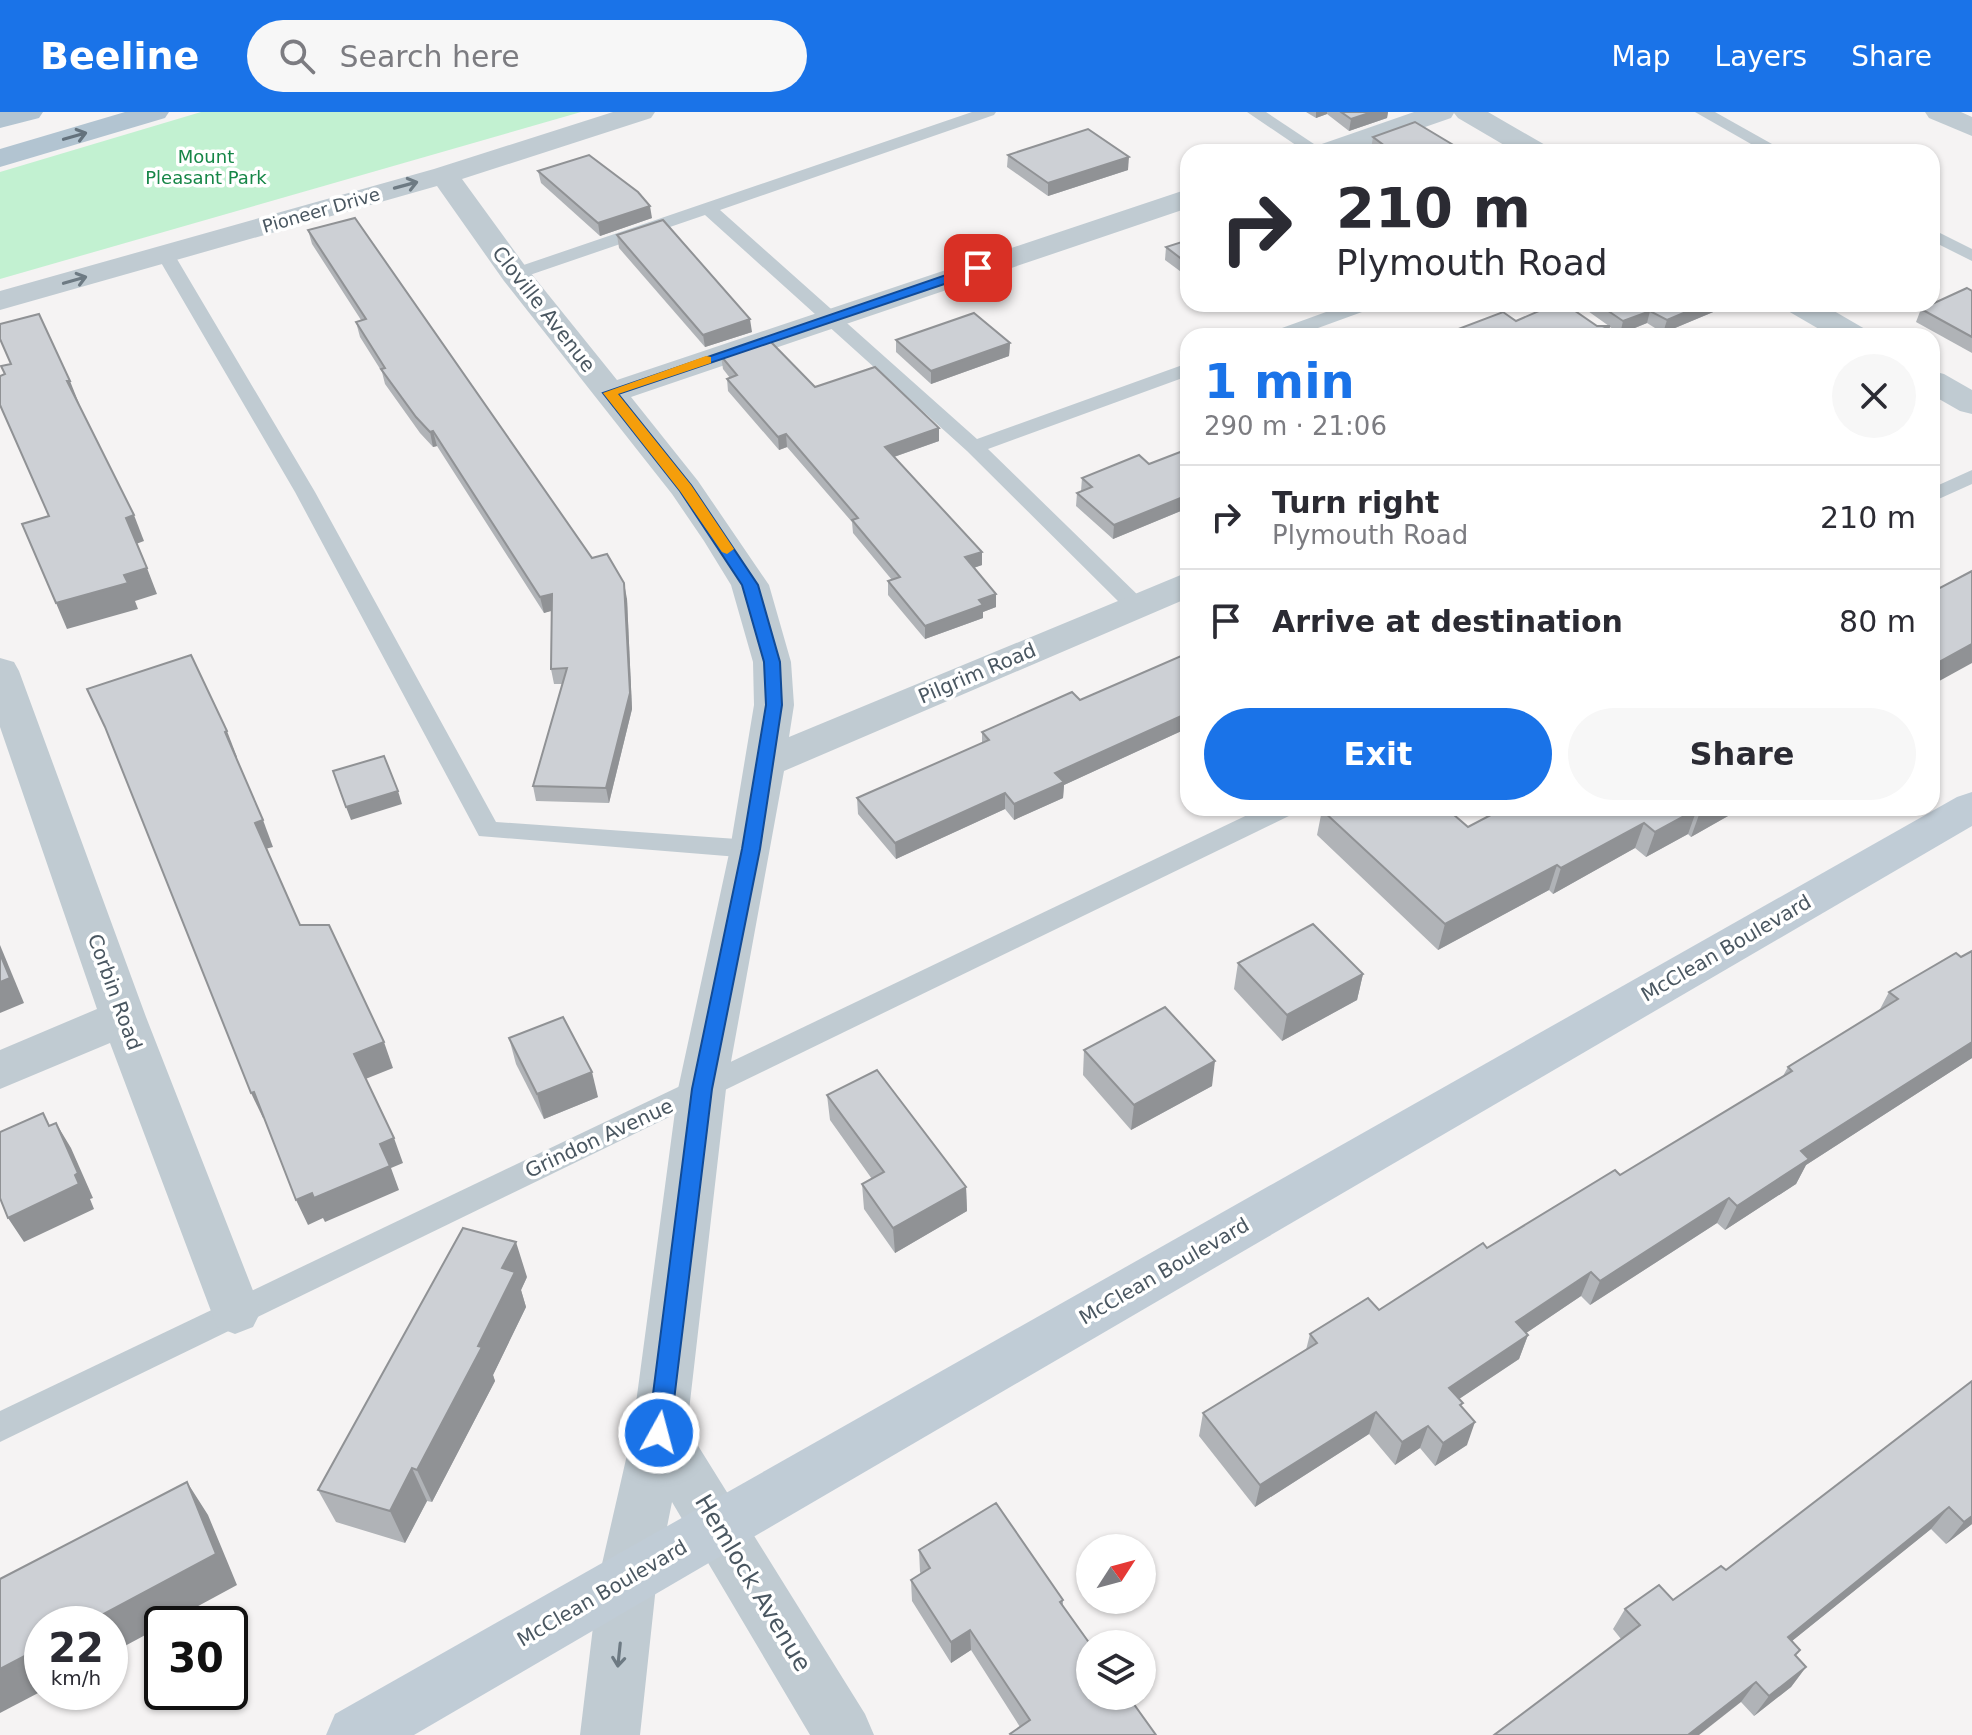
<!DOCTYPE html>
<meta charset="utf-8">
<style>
:root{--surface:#fff;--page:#f7f7f7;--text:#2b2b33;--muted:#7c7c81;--line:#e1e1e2;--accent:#1a73e8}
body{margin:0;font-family:"DejaVu Sans",sans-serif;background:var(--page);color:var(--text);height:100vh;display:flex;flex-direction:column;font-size:30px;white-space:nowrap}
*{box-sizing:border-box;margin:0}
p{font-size:26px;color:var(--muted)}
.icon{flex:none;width:44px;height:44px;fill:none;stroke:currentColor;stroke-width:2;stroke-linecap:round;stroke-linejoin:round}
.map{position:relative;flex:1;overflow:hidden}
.drawer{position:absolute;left:1180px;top:216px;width:760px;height:488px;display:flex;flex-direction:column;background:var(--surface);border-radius:24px;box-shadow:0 2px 6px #0004}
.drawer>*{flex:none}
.guide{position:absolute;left:1180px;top:32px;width:760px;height:168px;border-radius:24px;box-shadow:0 2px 6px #0004;background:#fff;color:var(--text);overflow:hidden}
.needle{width:52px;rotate:54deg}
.fabs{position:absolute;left:1076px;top:1422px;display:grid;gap:16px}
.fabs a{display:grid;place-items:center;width:80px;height:80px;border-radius:50%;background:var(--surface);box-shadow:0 2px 6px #0004;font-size:40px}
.speed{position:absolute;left:24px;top:1494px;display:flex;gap:16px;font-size:40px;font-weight:700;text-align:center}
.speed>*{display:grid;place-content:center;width:104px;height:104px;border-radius:50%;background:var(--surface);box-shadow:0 2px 6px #0004;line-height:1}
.speed small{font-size:20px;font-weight:400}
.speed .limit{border:4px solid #111;border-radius:12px;background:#fff;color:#111}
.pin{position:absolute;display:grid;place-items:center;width:68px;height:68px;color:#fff;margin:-34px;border-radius:16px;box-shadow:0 4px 12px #0006}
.me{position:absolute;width:88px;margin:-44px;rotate:7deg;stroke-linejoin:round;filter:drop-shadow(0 0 6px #0008)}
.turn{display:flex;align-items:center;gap:28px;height:168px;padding:0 24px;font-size:36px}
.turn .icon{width:104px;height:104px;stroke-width:2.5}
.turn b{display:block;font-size:56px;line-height:68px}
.round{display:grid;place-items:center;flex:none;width:84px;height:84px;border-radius:42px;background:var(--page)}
.summary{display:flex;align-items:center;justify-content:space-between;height:136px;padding:0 24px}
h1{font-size:48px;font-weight:700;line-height:60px;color:var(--accent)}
.primary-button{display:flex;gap:16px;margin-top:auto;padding:16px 24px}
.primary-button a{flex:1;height:92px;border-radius:48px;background:var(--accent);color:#fff;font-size:32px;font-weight:700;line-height:92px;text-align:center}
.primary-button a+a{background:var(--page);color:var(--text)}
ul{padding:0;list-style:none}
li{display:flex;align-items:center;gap:24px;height:104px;padding:0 24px;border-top:2px solid var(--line)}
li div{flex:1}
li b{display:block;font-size:30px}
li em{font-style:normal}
header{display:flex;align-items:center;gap:48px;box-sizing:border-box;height:112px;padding:0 40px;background:var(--accent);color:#fff}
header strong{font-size:38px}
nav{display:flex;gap:44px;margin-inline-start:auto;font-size:28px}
.search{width:560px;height:72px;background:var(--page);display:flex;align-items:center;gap:20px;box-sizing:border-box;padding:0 28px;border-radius:44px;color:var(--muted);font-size:30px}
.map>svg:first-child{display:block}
</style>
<header>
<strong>Beeline</strong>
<div class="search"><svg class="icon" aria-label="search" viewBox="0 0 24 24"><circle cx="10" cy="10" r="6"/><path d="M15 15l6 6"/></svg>Search here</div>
<nav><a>Map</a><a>Layers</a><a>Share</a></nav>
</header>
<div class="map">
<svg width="1972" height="1623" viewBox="0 0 1972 1623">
<rect width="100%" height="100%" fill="#f5f3f3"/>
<!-- green -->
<path fill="#c2f1d1" d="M201,0H581L0,167V60Z"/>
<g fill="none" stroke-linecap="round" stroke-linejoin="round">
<!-- lane -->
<g fill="#c0cbd2" fill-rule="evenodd">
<path d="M972,0H996L994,3L720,98L977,327L1188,251V264L988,337L1144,489L1147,494L1144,499H1128L967,339L705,103L521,166H509L506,162L509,158Z"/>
<path d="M1247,0H1266L1326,40H1306Z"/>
<path d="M1695,0H1715L1786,40H1765Z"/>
<path d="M1932,117L1972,137V149L1932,129Z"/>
<path d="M165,137L174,142L315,380L496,710L751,728L760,731L764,737L760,743L751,746L479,724L295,380L156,142Z"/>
<path d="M1348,192H1375L1373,196L1296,224H1268L1271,220Z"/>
<path d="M1972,358V372L1932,390V376Z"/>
<path d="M1262,696H1296L1293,702L0,1330V1299Z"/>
</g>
<!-- street -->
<g fill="#c0cbd2" fill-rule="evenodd">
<path d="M613,0H655L651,6L462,67L526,155L617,268L1188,77V96L631,285L698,369L769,473L791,550L794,593L789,625L1188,460V486L784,659L726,977L687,1316L865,1602L874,1623H810L672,1390L657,1465L640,1623H580L599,1465L632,1321L678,977L730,737L754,593L753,550L731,473L704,429L672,382L504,169L437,74L0,198V179L434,57Z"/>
<path d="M1414,0H1488L1547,34L1551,40H1516L1458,6L1454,1L1451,6L1353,40H1312L1316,34Z"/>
<path d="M1925,0H1961L1972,5V24L1929,6Z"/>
<path d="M1783,192H1822L1865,217L1870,224H1831L1788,199Z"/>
<path d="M1932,259L1944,262L1972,278V302L1960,299L1932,283Z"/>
<path d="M0,546L14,550L19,559L146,905L261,1199L253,1215L235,1222L217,1215L110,931L0,977V938L97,897L0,615Z"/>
</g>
<!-- secondary -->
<path fill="#c0ccd6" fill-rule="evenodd" d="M1972,680V714L414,1623H326L335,1602L1957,685Z"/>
<!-- primary -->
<g fill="#b2c4d1" fill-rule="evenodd">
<path d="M0,0H43L39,6L0,16Z"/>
<path d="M125,0H169L165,6L0,55V37Z"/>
</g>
</g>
<!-- wall -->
<g fill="#b0b3b7">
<path d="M1306,0H1388L1387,6L1349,19L1327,2L1316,6Z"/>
<path d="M1373,25L1465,40H1375L1371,37Z"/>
<path d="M1008,43L1128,58L1048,84L1007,55Z"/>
<path d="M538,59L652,106L600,124L541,71Z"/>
<path d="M308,118L627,487L632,597L609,691L536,689L533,674L562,572H554L551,557L552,498L544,501L437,334L433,335L420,321L385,272L382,260L360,225L356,210L361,208L312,132Z"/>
<path d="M617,123L752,220L705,235L619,136Z"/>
<path d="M1188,128V165L1165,148L1166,135Z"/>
<path d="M1972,179V241L1916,210L1921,197Z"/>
<path d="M1578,192H1720L1718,198L1663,221L1647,211L1620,222L1610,215L1608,224H1452L1453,219L1516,209L1609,214Z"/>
<path d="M896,228L1010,231L1009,244L931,272L896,240Z"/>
<path d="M721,244L815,275L939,329L894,345L982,440V453L973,456L996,495L983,500V506L925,527L888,483V469L892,468L853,421L852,410L787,335L779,338L728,279L727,267L730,266L723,257Z"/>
<path d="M1188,337V396L1113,427L1076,394L1077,381L1081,379L1082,366L1149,352Z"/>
<path d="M1188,541V616L1064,673L1063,686L1014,708L1005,697L896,747L858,702L857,686L982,631V620L1080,588Z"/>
<path d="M1504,696H1732L1728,704L1691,725L1688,722L1646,745L1635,736L1553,782L1549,778L1438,838L1317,723L1322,698L1468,715Z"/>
<path d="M1972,839V946L1806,1053L1796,1072L1725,1118L1717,1111L1590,1193L1581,1184L1526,1221L1528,1223L1519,1247L1459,1287L1467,1333L1435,1354L1420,1336L1395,1353L1369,1322L1255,1395L1199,1324L1203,1301L1306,1238L1310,1222L1379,1198L1487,1136L1620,1063L1783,964L1788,955L1879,899L1889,880L1961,845Z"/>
<path d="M1238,851L1363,862L1357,888L1282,929L1234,877Z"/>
<path d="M509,926L598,985L544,1007L516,952Z"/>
<path d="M1084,938L1212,974L1131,1018L1083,963Z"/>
<path d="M827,983L966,1075L967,1099L895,1141L864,1097L862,1072L872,1067L830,1008Z"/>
<path d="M527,1165L521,1178L526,1195L493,1263L495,1269L432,1390L427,1389L405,1431L336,1410L318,1378Z"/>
<path d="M1972,1269V1412L1946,1432L1931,1417L1792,1529L1796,1544L1806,1555L1791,1575L1754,1604L1741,1590L1621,1527L1613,1517L1625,1497L1673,1488L1726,1458Z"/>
<path d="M919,1438L1063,1488V1494L1156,1623H1010L1020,1615L971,1538L951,1551L912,1489L911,1468L921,1462L920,1460Z"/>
</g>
<!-- shaded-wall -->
<g fill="#909295">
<path d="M1316,0H1327V2L1316,6Z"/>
<path d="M1372,0H1388L1387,6L1349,19L1351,7Z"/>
<path d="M1129,45L1128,58L1048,84V71Z"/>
<path d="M650,94L652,106L600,124L598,111Z"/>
<path d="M1705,192H1720L1718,198L1663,221L1667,208Z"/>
<path d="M1650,199L1647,211L1620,222L1623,209Z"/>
<path d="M750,207L752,220L705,235L703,223Z"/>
<path d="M1610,214L1608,224H1585Z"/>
<path d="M1010,231L1009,244L931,272V259Z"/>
<path d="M67,269H70L80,294Z"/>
<path d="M939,316V329L885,348V335Z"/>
<path d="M433,319L437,334L433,335L430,320Z"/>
<path d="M786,322L787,335L779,338L778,325Z"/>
<path d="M1188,383V396L1113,427L1114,413Z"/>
<path d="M134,403L144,429L136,432L126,406Z"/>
<path d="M982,440V453L965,459V445Z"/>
<path d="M147,456L157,482L135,489L138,497L67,517L56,491L124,463Z"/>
<path d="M624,471L627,487L632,597L609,691L606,676Z"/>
<path d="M552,482L555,498L544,501L540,485Z"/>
<path d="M996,482V495L983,500V506L925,527V514L979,488Z"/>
<path d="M1972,532V551L1932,573V554Z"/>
<path d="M1188,601V616L1064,673L1063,686L1014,708V692L1055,661Z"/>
<path d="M227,619L237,645L235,646L225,620Z"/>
<path d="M398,679L402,692L351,708L346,695Z"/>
<path d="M1005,681V697L896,747L895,731Z"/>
<path d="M1707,696H1732L1728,704L1691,725L1700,700Z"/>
<path d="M1697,697L1688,722L1646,745L1655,720Z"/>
<path d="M263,708L273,735L265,737L255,711Z"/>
<path d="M1644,711L1635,736L1553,782L1561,756Z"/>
<path d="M1557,753L1549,778L1438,838L1445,812Z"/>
<path d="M0,833L24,891L0,901Z"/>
<path d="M1363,862L1357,888L1282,929L1287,903Z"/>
<path d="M384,930L393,956L363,968L354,942Z"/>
<path d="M1972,930V946L1806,1053L1796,1072L1725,1118L1737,1094L1801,1039Z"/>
<path d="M1215,949L1212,974L1131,1018L1134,993Z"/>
<path d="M592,960L598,985L544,1007L537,982Z"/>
<path d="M254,980L266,1005L263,1006L251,981Z"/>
<path d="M56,1011L71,1036L93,1086L90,1087L94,1097L24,1130L8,1106Z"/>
<path d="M394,1026L403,1051L391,1056L399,1078L325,1110L323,1106L308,1113L296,1088L380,1032Z"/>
<path d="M966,1075L967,1099L895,1141L893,1116Z"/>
<path d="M1729,1086L1717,1111L1590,1193L1600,1169Z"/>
<path d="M516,1130L527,1165L521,1178L526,1195L493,1263L495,1269L432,1390L417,1358L502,1156Z"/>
<path d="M1591,1160L1581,1184L1507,1234L1516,1210Z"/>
<path d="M1528,1223L1519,1247L1441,1299L1449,1276Z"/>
<path d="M1376,1300L1369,1322L1255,1395L1260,1373Z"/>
<path d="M1475,1310L1467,1333L1435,1354L1443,1331Z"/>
<path d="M1428,1314L1420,1336L1395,1353L1402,1330Z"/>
<path d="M412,1356L427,1389L405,1431L390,1399Z"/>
<path d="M187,1370L208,1403L237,1473L165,1512H162V1514L110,1542V1512H85Z"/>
<path d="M1949,1395L1931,1417L1772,1545L1788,1525Z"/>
<path d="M1972,1404V1412L1946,1432L1964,1410Z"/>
<path d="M970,1518L971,1538L951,1551V1530Z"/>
<path d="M42,1535V1579L0,1601V1557Z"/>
<path d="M1806,1555L1791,1575L1754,1604L1769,1584Z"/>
<path d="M1756,1570L1741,1590L1699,1623H1688Z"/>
</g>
<!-- building -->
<g fill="#cdd0d5" stroke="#909295" stroke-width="2">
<path d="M1341,0H1372L1351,7Z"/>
<path d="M1415,10L1465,40H1393L1373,25Z"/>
<path d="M1088,17L1129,45L1048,71L1008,43Z"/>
<path d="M589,43L638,80L650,94L598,111L538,59Z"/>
<path d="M355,106L592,446L607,442L624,471L630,581L606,676L533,674L567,556L551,557L552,482L540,485L433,319L430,320L416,305L381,257L385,256L356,210L366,207L308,118Z"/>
<path d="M663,108L750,207L703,223L617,123Z"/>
<path d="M1188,128V152L1166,135Z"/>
<path d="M1967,176L1972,179V225L1921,197Z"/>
<path d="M1555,192H1565L1597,214H1610L1585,224H1460L1453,219L1503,200L1516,209Z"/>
<path d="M1598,192H1705L1667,208L1650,199L1623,209Z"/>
<path d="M974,201L1010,231L931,259L896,228Z"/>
<path d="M39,202L70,269H67L134,403L126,406L147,456L124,463L128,471L56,491L22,412L49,404L0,293V264L5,262L1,254L11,252L0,227V212Z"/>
<path d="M769,228L815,275L875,255L939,316L885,335L982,440L965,445L996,482L979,488L983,493L925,514L888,469L900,465L852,408L858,406L786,322L778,325L727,267L737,263L721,244Z"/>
<path d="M1188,337V383L1114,413L1077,381L1092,375L1082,366L1139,343L1149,352Z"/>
<path d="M1972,459V532L1932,554V480Z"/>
<path d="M1188,541V601L1055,661L1064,670L1014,692L1005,681L895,731L857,686L989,628L982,620L1072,580L1080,588Z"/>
<path d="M191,543L227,619L225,620L263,708L255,711L300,813H329L384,930L354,942L394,1026L380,1032L390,1054L314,1086L312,1081L296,1088L254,980L251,981L105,615L87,577Z"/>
<path d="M384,644L398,679L346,695L333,659Z"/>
<path d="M1326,696H1446L1468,715L1504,696H1707L1700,700L1697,697L1655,720L1644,711L1561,756L1557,753L1445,812L1322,698Z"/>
<path d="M1313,812L1363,862L1287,903L1238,851Z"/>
<path d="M1972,839V930L1801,1039L1809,1047L1737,1094L1729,1086L1600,1169L1591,1160L1516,1210L1528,1223L1449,1276L1463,1291L1460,1293L1475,1310L1443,1331L1428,1314L1402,1330L1376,1300L1260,1373L1203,1301L1317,1231L1310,1222L1368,1186L1379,1198L1483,1131L1487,1136L1615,1058L1620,1063L1792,959L1788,955L1898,887L1889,880L1956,841L1961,845Z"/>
<path d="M0,842L10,866L0,870Z"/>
<path d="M1165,895L1215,949L1134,993L1084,938Z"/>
<path d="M563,905L592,960L537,982L509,926Z"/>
<path d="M877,958L966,1075L893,1116L862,1072L884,1060L827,983Z"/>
<path d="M43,1001L49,1014L56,1011L78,1061L75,1063L79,1072L8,1106L0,1086V1020Z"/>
<path d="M463,1116L516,1130L502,1156L515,1160L478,1234L482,1235L417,1358L412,1356L390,1399L318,1378Z"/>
<path d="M1972,1269V1404L1964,1410L1949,1395L1788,1525L1800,1538L1795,1543L1806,1555L1769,1584L1756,1570L1688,1623H1494L1640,1513L1625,1497L1659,1473L1673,1488L1721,1454L1726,1458Z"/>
<path d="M187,1370L216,1442L85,1512H42V1535L0,1557V1467Z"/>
<path d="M996,1391L1063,1488L1060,1490L1090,1532V1584H1128L1156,1623H1011L1010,1622L1030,1608L970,1518L951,1530L911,1468L930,1456L919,1438Z"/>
</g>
<!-- one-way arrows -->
<defs><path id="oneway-shaft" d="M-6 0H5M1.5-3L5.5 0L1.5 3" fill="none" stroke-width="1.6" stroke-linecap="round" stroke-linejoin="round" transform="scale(2)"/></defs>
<use stroke="#64727d" href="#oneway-shaft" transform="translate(75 24) rotate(-16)"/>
<g stroke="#6d7a83">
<use href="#oneway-shaft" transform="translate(406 73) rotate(-15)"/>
<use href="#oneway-shaft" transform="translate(75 168) rotate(-16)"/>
<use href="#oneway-shaft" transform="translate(619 1543) rotate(96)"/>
</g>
<!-- route -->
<path fill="#1a73e8" stroke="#114b97" stroke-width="2" d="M978,152L983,153V159L618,282L691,373L758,473L780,550L782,593L760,737L712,977L670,1321L667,1328L659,1331L651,1328L648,1321L692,977L742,737L766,593L764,550L742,473L680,379L603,281Z"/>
<!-- slow -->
<path fill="#f59e0b" d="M706,244L711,245V251L618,282L691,373L734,437L727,442L722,440L680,379L603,281Z"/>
<g text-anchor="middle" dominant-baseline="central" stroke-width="7" stroke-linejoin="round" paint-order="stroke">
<!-- far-park labels -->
<g font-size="18" fill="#168647" stroke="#fff">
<text x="206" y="44">Mount<tspan x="206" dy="21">Pleasant Park</tspan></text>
</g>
<!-- far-street labels -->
<g font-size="18" fill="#4a5761" stroke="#fff">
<text transform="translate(321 98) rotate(-16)">Pioneer Drive</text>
</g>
<!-- street labels -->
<g font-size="20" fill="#4a5761" stroke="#fff">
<text transform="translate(544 197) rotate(52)">Cloville Avenue</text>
<text transform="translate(977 561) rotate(-23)">Pilgrim Road</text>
<text transform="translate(1726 836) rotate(-30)">McClean Boulevard</text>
<text transform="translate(115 880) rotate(70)">Corbin Road</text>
<text transform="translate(599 1026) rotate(-25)">Grindon Avenue</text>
<text transform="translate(1164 1159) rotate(-30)">McClean Boulevard</text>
<text transform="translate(602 1481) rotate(-30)">McClean Boulevard</text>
</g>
<!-- near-street labels -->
<g font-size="24" fill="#4a5761" stroke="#fff">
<text transform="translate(753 1471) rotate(59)">Hemlock Avenue</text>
</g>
</g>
</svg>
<div class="fabs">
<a><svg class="needle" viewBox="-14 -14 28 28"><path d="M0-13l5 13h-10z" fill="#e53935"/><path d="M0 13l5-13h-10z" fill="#7c7c81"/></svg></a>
<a><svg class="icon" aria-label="layers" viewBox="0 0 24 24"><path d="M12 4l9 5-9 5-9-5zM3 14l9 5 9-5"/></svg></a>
</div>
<div class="speed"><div>22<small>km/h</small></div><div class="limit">30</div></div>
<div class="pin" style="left:978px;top:156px;background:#d93025"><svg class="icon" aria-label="arrive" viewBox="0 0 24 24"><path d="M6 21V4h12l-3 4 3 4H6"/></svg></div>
<svg class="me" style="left:659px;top:1321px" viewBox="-20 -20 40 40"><circle r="17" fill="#1a73e8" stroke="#fff" stroke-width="3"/><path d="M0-11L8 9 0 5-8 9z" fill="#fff"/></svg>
<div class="guide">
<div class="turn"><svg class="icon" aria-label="right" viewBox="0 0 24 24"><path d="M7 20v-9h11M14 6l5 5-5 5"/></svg><div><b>210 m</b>Plymouth Road</div></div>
</div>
<section class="drawer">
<div class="summary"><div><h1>1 min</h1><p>290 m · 21:06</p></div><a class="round"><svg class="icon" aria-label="close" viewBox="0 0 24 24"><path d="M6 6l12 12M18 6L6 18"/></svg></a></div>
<ul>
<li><svg class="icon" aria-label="right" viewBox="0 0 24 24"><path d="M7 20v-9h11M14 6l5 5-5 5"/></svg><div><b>Turn right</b><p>Plymouth Road</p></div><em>210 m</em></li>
<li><svg class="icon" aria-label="arrive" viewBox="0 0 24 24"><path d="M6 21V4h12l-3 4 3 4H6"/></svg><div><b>Arrive at destination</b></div><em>80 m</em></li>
</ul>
<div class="primary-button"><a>Exit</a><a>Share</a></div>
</section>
</div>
